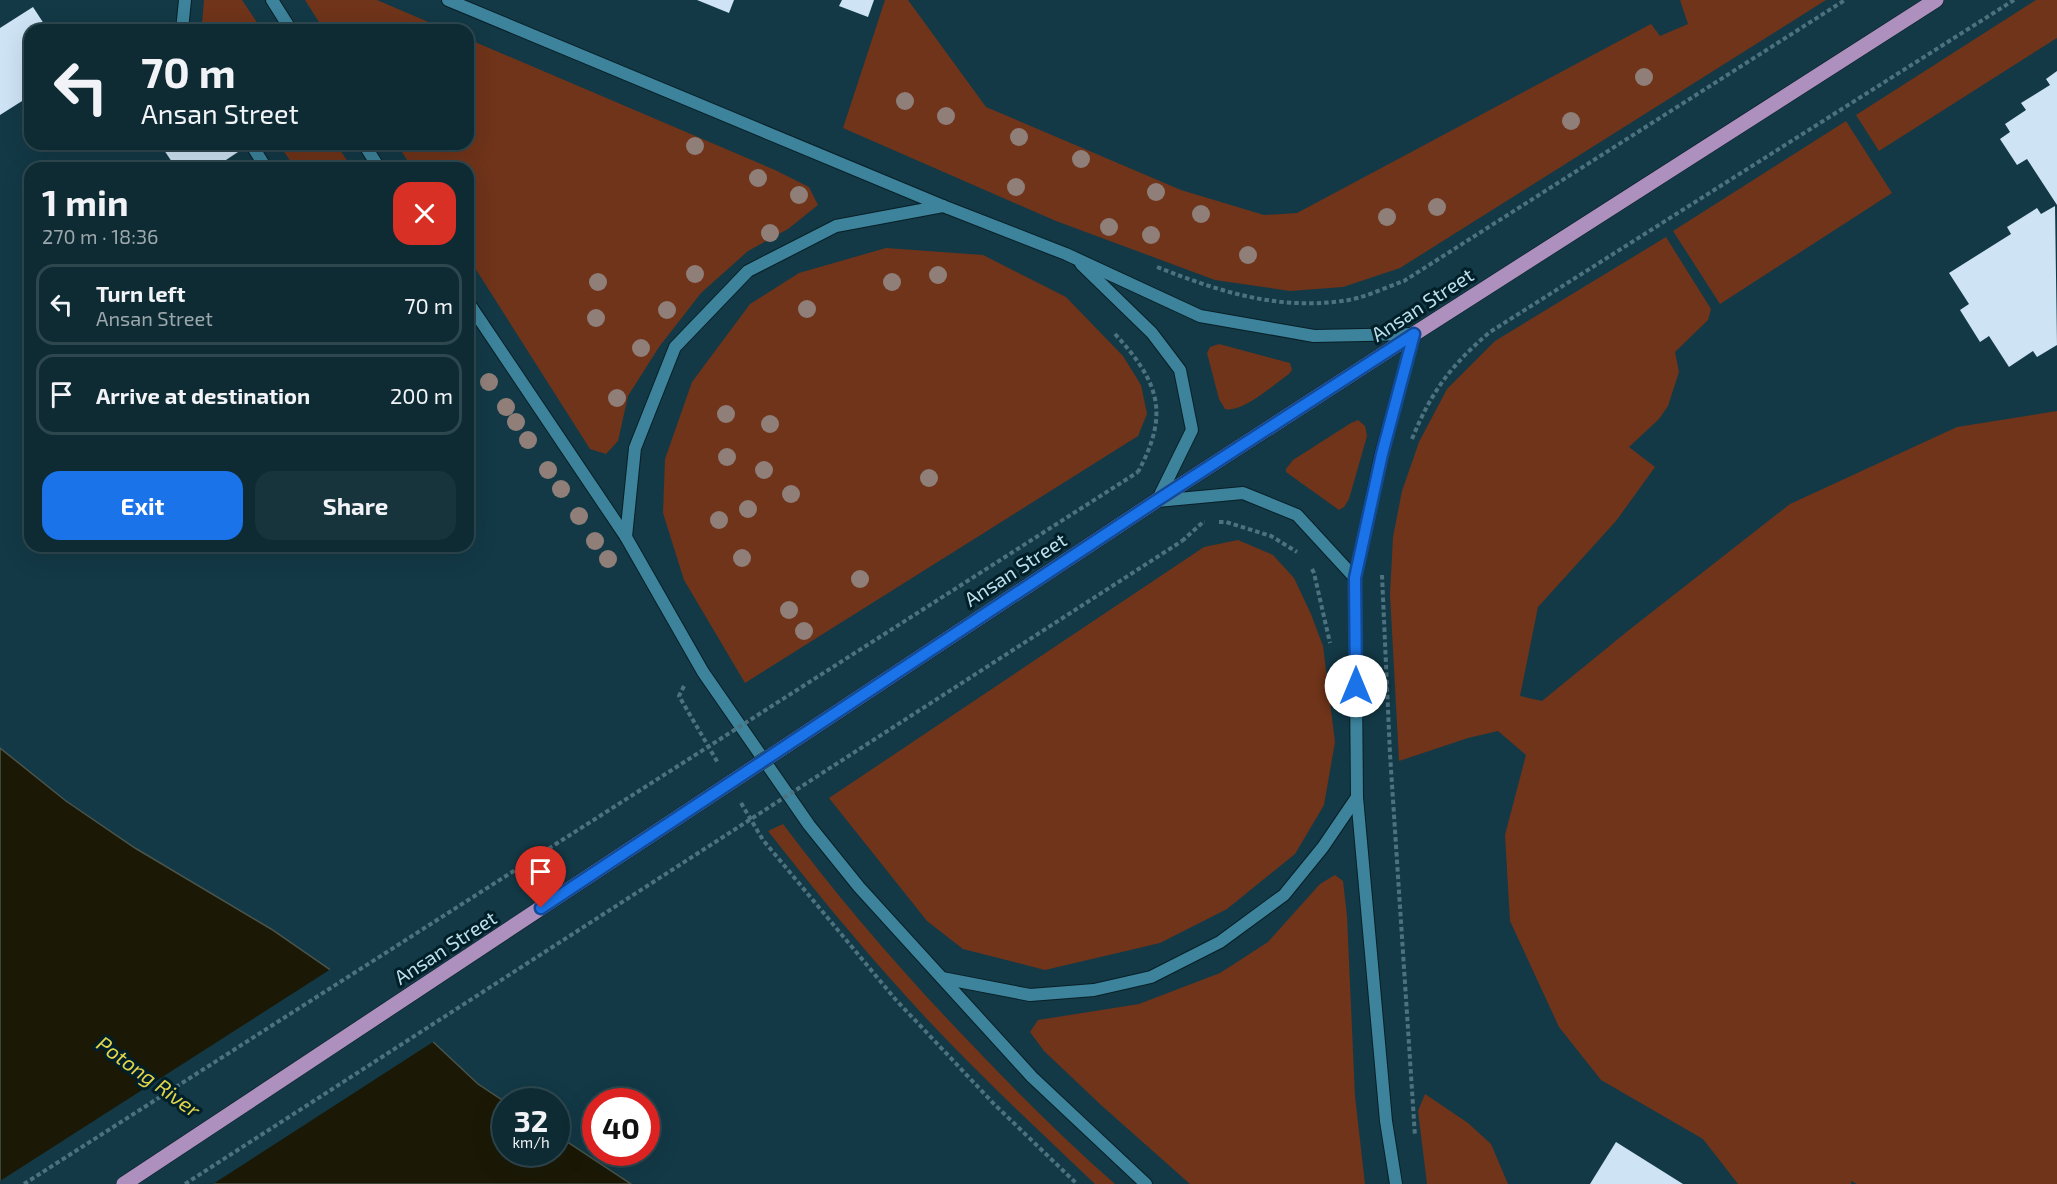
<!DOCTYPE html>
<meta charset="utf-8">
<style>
:root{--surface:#0e2b34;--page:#17333c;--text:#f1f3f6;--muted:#9ba7ac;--line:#2e474f;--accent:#1a73e8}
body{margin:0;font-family:"Exo 2",sans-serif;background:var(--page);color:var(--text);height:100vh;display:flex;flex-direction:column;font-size:22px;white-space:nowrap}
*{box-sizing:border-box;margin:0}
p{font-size:20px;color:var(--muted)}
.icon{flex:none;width:33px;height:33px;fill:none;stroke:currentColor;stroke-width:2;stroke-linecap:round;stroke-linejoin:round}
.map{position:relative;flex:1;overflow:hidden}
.details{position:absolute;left:24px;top:162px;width:450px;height:390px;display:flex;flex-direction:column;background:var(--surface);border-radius:18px;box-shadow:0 6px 24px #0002,0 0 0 2px var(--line)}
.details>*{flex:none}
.hud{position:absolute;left:24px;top:24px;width:450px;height:126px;border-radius:18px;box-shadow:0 6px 24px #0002,0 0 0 2px var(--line);background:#0e2b34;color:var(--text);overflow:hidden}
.speed{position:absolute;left:492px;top:1088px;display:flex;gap:12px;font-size:30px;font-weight:700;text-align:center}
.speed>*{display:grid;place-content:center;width:78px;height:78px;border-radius:50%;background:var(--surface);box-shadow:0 6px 24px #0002,0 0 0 2px var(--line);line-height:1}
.speed small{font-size:15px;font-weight:400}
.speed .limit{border:9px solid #d22;background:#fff;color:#111}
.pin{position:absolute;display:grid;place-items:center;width:51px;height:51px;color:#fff;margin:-62px -26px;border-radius:50% 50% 50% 0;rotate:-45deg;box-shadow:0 0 6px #0007}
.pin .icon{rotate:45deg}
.me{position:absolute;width:66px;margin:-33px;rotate:0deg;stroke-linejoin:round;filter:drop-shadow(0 0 4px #0008)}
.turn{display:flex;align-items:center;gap:21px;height:126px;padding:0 18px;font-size:27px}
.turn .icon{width:78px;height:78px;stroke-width:2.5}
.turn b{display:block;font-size:42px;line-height:51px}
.round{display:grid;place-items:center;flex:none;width:63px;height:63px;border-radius:18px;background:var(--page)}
.headline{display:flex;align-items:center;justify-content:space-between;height:102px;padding:0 18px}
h1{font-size:36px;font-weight:700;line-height:45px}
.primary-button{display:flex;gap:12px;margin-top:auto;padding:12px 18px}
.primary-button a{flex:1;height:69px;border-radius:18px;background:var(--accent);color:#fff;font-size:24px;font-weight:700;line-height:69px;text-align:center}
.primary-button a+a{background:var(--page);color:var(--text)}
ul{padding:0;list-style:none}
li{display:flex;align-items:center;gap:18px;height:81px;margin:0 12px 9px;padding:0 6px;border:3px solid var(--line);border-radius:18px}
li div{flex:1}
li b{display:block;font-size:22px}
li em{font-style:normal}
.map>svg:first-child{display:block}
</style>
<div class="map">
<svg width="2057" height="1184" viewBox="0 0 2057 1184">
<rect width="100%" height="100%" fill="#133946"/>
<!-- green -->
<g fill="#6f341a">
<path d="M204,0H242L262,30H205L202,24Z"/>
<path d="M305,0H377L447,30H324Z"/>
<path d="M885,0H908L986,107L1181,190L1264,215L1297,213L1651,24L1660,36L1688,24L1680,0H1826L1400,268L1343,287L1290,291L1215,280L1056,221L843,128Z"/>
<path d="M2036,0H2057V38L1879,151L1856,115Z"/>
<path d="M468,39L775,170L809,187L818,205L788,229L748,251L701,293L659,347L628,396L618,441L606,454L590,449L468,257V168H412L397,144H468Z"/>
<path d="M1846,121L1892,193L1720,304L1673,231Z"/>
<path d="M279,144H336L352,168H295Z"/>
<path d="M1666,237L1711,309L1708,320L1675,352L1679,372L1668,406L1659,419L1629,447L1655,467L1616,521L1538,607L1520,696L1542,701L1629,630L1790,504L1957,427L2057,411V1184H1857L1851,1181V1184H1738L1703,1139L1601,1080L1559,1027L1510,921L1505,835L1526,755L1498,731L1468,738L1399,761L1390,594L1393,537L1402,491L1419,442L1447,389L1495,341Z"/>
<path d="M886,248L983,255L1066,297L1123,356L1141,385L1147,414L1138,436L745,683L684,580L663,513L665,459L692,382L750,304L799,273Z"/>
<path d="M1219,344L1290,363L1292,370L1289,374C1273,385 1243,413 1225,409L1219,399L1207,353L1210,347Z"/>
<path d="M1358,420L1365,426L1367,436L1349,499L1344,507L1339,510L1286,472V469L1293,460L1351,423Z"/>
<path d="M1238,540L1273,555L1294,578L1311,614L1323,646L1335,742L1324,805L1295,854L1227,909L1160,943L1045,970L963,949L927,921L829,798L1204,547Z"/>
<path d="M783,824C843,904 908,979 978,1051C1022,1097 1067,1142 1115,1184H1095C1031,1123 965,1062 905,995C857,942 812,887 768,831Z"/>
<path d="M1335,875L1343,881L1347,916L1355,1096L1365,1184H1190L1101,1105L1044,1051L1030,1032L1038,1020L1139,1004L1220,973L1268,942L1320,884Z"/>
<path d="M1425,1094L1468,1123L1491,1144L1508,1184H1427L1418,1111Z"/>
</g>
<!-- water -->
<path fill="#1b1906" stroke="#4b544b" stroke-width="1.5" d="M0,748L66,801L135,848L271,929L429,1038L478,1084L505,1102L506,1152H556L557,1135L631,1184H0Z"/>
<!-- pier -->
<path fill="#133946" d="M334,967L436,1040L213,1184H0V1181Z"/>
<!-- building -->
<g fill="#cee3f4">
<path d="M697,0H734L729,13Z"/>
<path d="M842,0H874L868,17L839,6Z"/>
<path d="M33,7L48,30H30V96L0,115V28Z"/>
<path d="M2057,71V205L2027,159L2017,165L2000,139L2010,132L2005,124L2026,110L2021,103L2050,85L2046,79Z"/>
<path d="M160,144H232L238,152L214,168H176Z"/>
<path d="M2055,206L2057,345L2037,357L2033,351L2009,367L1989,336L1980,342L1960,310L1969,304L1949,273L2011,234L2007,227L2037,208L2041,214Z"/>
<path d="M1616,1142L1683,1184H1590Z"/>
</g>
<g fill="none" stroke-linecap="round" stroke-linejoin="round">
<!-- service casing -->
<g stroke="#081f26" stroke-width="14">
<g id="service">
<path d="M182,30L185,0"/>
<path d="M251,144L266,168"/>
</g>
</g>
<!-- tertiary casing -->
<g stroke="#081f26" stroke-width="14">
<g id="tertiary">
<path d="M272,0L291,30"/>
<path d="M448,0L943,206L1066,254L1200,316L1314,336L1414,334L1381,454L1355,578L1357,797L1386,1121L1396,1184"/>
<path d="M364,144L379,168"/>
<path d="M1081,264L1152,333L1180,370L1192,430L1157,501"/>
<path d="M468,302L626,537L703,672L809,825L859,887L1032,1077L1146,1184"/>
<path d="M1157,501L1243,493L1297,515L1355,578"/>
<path d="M626,537L635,448L675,347L748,271L836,226L943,206"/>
<path d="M942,978L1030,995L1094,990L1151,977L1220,942L1284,895L1323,847L1357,797"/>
</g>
</g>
<!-- primary casing -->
<g stroke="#081f26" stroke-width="16">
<path id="primary" d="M1156,501L1414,334L1936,0"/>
</g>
<!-- path -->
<g stroke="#4d727f" stroke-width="4" stroke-dasharray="4.5 3" stroke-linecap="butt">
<path d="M1157,267C1218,291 1275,310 1342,301C1362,299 1384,288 1404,281L1845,0"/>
<path d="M1115,334C1159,382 1170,413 1138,472"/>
<path d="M1412,439C1431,392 1451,365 1490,332L2014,0"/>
<path d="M1219,522H1226L1271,536L1297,552"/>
<path d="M1182,541L1203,522H1205"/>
<path d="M1312,569L1314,573L1330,643"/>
<path d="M1382,575L1390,754L1415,1136"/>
<path d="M684,686L679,696L718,763"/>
<path d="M741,803L763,840L896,1000L994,1104L1077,1184"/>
</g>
<!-- service -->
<use href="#service" stroke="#3c839b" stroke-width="12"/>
<!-- tertiary -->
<use href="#tertiary" stroke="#3c839b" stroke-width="12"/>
<!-- primary -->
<use href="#primary" stroke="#ad90bd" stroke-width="15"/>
<!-- primary-bridge casing -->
<g stroke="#081f26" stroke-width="16" stroke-linecap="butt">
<path id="primary-bridge" d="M124,1184L1156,501"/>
</g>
<!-- path-bridge -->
<g stroke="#4d727f" stroke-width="4" stroke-dasharray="4.5 3" stroke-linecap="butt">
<path d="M24,1184L1138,472"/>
<path d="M185,1184L1182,541"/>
</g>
<!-- primary-bridge -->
<use href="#primary-bridge" stroke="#ad90bd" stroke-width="15"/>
</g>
<!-- trees -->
<g fill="#8f7f78">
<circle cx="1644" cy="77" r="9"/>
<circle cx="905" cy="101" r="9"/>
<circle cx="946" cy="116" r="9"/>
<circle cx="1571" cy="121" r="9"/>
<circle cx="1019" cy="137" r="9"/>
<circle cx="695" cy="146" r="9"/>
<circle cx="1081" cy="159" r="9"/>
<circle cx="758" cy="178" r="9"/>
<circle cx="1016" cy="187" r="9"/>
<circle cx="1156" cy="192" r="9"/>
<circle cx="799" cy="195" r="9"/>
<circle cx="1437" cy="207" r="9"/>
<circle cx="1201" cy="214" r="9"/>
<circle cx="1387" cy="217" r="9"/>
<circle cx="1109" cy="227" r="9"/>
<circle cx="770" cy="233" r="9"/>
<circle cx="1151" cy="235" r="9"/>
<circle cx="1248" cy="255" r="9"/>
<circle cx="695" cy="274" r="9"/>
<circle cx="938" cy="275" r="9"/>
<circle cx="598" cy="282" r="9"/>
<circle cx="892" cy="282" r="9"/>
<circle cx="807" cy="309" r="9"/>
<circle cx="667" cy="310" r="9"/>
<circle cx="596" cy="318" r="9"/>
<circle cx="641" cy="348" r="9"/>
<circle cx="489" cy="382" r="9"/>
<circle cx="617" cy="398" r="9"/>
<circle cx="506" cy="407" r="9"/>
<circle cx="726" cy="414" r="9"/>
<circle cx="516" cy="422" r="9"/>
<circle cx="770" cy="424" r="9"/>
<circle cx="528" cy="440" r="9"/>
<circle cx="727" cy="457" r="9"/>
<circle cx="548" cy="470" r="9"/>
<circle cx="764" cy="470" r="9"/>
<circle cx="929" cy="478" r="9"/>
<circle cx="561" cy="489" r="9"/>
<circle cx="791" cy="494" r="9"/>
<circle cx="748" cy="509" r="9"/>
<circle cx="579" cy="516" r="9"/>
<circle cx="719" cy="520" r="9"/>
<circle cx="595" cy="541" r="9"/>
<circle cx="742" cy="558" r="9"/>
<circle cx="608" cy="559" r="9"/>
<circle cx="860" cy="579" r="9"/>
<circle cx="789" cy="610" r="9"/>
<circle cx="804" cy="631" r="9"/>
</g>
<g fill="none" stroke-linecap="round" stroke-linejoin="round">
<!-- route casing -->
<g stroke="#114b97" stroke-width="15">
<path id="route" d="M541,908L1156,501L1414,334L1382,454L1355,578L1356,686"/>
</g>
<!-- route -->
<use href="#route" stroke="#1a73e8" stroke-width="10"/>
</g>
<g text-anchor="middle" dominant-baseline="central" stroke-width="6" stroke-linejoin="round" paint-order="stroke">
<!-- street labels -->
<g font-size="20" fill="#bcdeeb" stroke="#011f29">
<text transform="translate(1422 304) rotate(-33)">Ansan Street</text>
<text transform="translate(1015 569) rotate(-33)">Ansan Street</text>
<text transform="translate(445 947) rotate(-33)">Ansan Street</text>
</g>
<!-- water labels -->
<g font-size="21" font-style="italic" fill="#e3d44a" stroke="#011f29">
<text transform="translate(149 1076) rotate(36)">Potong River</text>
</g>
</g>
</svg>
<div class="speed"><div>32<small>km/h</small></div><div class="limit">40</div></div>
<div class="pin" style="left:541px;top:908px;background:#d93025"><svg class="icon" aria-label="arrive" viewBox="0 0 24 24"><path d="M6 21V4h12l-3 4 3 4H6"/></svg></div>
<svg class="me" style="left:1356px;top:686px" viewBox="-20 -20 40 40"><circle r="19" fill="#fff"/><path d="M0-13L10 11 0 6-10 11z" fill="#1a73e8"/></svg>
<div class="hud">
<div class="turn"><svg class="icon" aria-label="left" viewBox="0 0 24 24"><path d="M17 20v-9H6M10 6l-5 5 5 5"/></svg><div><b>70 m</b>Ansan Street</div></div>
</div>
<section class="details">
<div class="headline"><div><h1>1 min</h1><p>270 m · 18:36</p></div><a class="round" style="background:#d93025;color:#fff"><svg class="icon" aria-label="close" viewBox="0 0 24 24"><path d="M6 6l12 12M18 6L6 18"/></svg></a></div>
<ul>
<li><svg class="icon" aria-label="left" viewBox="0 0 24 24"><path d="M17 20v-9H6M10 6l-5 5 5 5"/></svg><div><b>Turn left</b><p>Ansan Street</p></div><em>70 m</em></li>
<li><svg class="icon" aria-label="arrive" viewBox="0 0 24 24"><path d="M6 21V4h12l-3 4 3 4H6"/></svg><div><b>Arrive at destination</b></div><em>200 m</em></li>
</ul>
<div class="primary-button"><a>Exit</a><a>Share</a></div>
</section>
</div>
